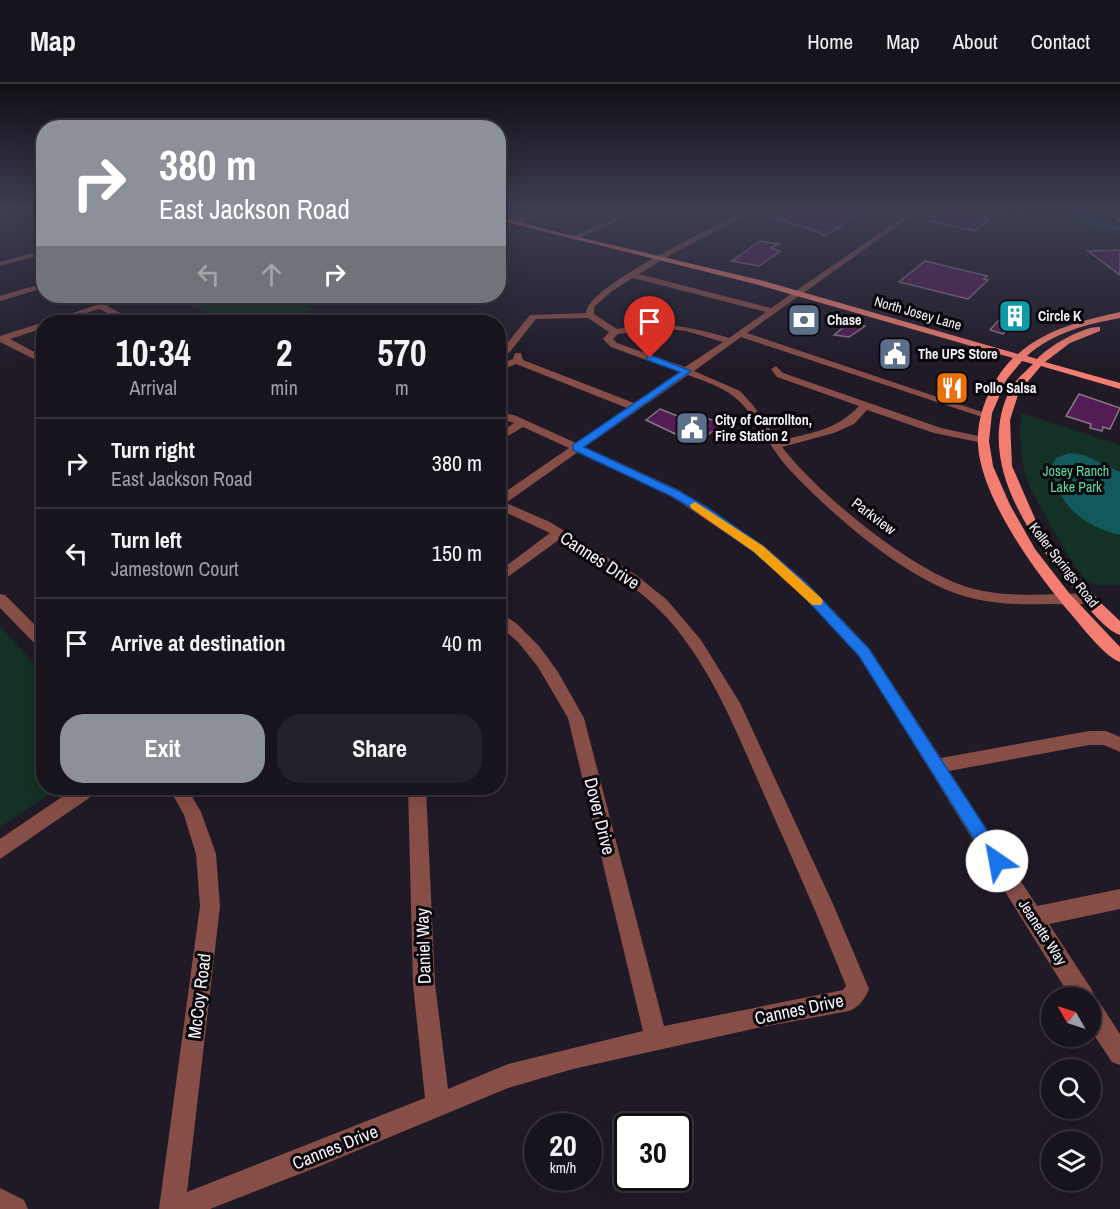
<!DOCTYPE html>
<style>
:root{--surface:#18141d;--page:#25212a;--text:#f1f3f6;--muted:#9f9ea4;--line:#36333b;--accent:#8c9099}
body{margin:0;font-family:"Archivo Narrow",sans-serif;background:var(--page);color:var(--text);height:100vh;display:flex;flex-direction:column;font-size:22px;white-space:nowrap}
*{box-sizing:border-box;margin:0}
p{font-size:20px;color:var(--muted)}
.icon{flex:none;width:33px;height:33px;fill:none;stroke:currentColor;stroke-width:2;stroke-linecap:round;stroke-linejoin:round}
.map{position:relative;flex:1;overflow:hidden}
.side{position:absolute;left:36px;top:231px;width:470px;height:480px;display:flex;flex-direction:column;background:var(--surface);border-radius:24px;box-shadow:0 6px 24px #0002,0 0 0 2px var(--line)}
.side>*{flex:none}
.guide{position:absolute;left:36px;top:36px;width:470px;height:183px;border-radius:24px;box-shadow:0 6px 24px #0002,0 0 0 2px var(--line);background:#8c9099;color:#fff;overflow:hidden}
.needle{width:39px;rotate:309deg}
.tools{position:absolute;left:1041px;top:903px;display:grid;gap:12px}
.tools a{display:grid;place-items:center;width:60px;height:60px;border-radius:50%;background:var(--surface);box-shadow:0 6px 24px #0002,0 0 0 2px var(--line);font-size:30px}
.speed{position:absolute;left:524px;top:1029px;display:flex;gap:12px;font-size:30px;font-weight:700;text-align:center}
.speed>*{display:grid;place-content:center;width:78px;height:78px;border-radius:50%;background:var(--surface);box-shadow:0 6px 24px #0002,0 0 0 2px var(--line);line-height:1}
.speed small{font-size:15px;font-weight:400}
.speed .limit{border:3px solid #111;border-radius:9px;background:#fff;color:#111}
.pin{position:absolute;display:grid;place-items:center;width:51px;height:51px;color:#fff;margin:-62px -26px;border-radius:50% 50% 50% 0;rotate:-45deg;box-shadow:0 0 6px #0007}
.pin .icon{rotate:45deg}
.me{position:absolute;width:66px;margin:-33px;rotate:327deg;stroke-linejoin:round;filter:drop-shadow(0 0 4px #0008)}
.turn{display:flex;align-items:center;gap:21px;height:126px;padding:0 24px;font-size:27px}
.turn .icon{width:78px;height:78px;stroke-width:2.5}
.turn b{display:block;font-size:42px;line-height:51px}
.lanes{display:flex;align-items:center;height:57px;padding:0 24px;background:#0003;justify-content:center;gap:30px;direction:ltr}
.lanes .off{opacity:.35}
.eta{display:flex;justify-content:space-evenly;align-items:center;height:102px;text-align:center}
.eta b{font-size:36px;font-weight:700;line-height:42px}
.action{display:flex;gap:12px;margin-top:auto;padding:12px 24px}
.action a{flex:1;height:69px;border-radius:24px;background:var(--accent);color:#fff;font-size:24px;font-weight:700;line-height:69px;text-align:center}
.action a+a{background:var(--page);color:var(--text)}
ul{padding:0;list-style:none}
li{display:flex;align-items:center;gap:18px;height:90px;padding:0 24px;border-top:2px solid var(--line)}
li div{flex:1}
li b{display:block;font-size:22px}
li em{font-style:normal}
header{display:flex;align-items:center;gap:36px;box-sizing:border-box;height:84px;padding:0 30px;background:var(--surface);border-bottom:2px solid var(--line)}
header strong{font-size:28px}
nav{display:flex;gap:33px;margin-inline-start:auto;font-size:21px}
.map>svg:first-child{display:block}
</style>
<header>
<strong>Map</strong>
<nav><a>Home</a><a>Map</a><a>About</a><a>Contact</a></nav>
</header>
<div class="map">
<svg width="1120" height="1125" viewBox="0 0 1120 1125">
<rect width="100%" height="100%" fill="#201a27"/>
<!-- green -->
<g fill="#133124">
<path d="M1002,126H1089L1120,145V150C1078,144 1042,140 1002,126Z"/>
<path d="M175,212H284L308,222L310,227L300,238H228L178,216Z"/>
<path d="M1021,329L1120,361V501C1109,501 1098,503 1088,497C1078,492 1033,412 1028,398C1020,376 1019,352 1021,329Z"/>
<path d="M0,542L43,590L44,704H59L0,743Z"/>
</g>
<!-- water -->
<path fill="#115a5b" d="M1069,369L1084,371L1120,388V451C1082,442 1058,421 1051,383L1056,374Z"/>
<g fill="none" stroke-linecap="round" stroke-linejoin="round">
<!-- river -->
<path fill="#115a5b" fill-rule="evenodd" d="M1069,126H1079L1098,138L1120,142V148L1086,140Z"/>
</g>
<!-- building -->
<g fill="#541c54" stroke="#857784" stroke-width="1.5">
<path d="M784,126H867L826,151H822L819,148L771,133Z"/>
<path d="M944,126L966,130L973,128L989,135L975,147L930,137Z"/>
<path d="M760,157L779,160L771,164L780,167L759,182L732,177Z"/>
<path d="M1120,166V191L1088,167Z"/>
<path d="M925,177L987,192L984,195L988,196L968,215L899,198Z"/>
<path d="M1006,228L1020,231L1003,250L990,246Z"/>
<path d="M798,229L805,231L817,235L807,242L789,236Z"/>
<path d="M850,238L865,242L849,253L834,251Z"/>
<path d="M944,294L963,299L959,307L939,302Z"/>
<path d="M1079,310L1120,324L1110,345L1103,343L1102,347L1090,344L1091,340L1066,332Z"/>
<path d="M660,325L695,339L704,333L723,340L703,354L693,352L688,356L646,336Z"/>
</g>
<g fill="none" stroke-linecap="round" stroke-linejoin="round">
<!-- minor -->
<g fill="#874e47" fill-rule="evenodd">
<path d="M541,126H550L517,140L512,139Z"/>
<path d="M747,126H755L669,172L639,190L771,224L913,126H920L747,249L991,331L982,333L741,253L694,287L740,307L752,320L778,357C809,349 836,347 859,322L777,293L771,285L776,282L783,289L941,344L987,354V358L983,359L934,349L867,326L854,340L834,349L782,363C819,411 915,490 974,505C1011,514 1051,510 1088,509L1095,514L1093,518C1079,522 1062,520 1048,520C1022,521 996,520 971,514C909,499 831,430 788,384C767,361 755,326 729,309C717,301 701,296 688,291L585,363L679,406L764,462L806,498L869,564L941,674L1089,647H1106L1120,653V668L1104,661H1089L949,687L1037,822L1120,805V825L1049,840L1092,906L1095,915L1098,916L1120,950V981L1112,978L1090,945V914H1071L859,572L796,504L754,468L671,412L578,368L506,419L550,438L636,491L667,516L701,556L740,619L833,820L869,905C865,915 859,923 849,927L757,944L573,985L508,1004L320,1082L210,1125H159L200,822L196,770L184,731L169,704H187L201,728L216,770L220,822L187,1108L425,1014L413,900L408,704H426L435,900L448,1005L508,980L643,947L568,634L538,583L518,558L498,541V528L516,539L539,562L558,588L584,634L664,942L843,906L846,902C820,836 791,771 762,706C736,646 712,586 669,536C638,502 598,478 560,455L498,500V488L550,449L498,425V413L569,364L523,343L498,358V350L514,339L498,334V328L514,331L576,359L627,324L516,280L509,283L498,282V276L508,277L513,275L515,269H521L523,276L634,319L679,288L611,263L603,255L609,248L588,234L536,235L509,269L501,267L530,231L586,229C586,202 720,140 747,126ZM633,194L766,228L729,254C687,241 660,237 617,245L594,230V223L612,207ZM661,244L686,247L723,258L685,283L617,259L613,255L618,250Z"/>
<path d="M627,129L632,130L575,156L568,154Z"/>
<path d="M44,166V170L0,182V178Z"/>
<path d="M44,199V204L0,217V212Z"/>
<path d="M123,212H134L107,222L137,238H127L99,225L57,238H46Z"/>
<path d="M44,238V244L10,255L44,273V280L0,258V252Z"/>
<path d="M0,510L5,511L44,550V565L39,564L0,524Z"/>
<path d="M75,704H98L95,710L0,775V755Z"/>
<path d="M0,1104L24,1116L28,1125H0Z"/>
</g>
<!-- major -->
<path fill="#f27d70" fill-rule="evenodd" d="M498,132L553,147L760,196L1018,270C1046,245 1084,236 1120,228V234C1087,240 1052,249 1027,272L1037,275C1049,262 1083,242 1100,243V247L1070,259L1045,278L1120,299V305L1041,282L1019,308L1010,336L1012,382L1036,437L1063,475L1102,520L1120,537V551C1104,546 1083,517 1072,503C1029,452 976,377 1009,308C1013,298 1025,288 1033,280L1022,277L1007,295L992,329L989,357L993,382L1010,421L1035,465L1069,509L1120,563V578C1105,573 1082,543 1071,530C1037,491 981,414 978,361C976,330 992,295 1013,274L755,200L498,136Z"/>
<!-- rail -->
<path stroke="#c4bfc9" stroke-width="1.5" stroke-dasharray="4 4" stroke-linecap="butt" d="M1103,126L1120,136"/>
</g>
<!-- sky -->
<linearGradient id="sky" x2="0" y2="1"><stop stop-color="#120e15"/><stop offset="0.44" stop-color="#3c3e52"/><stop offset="1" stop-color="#3c3e52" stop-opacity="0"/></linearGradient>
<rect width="1120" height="284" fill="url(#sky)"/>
<!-- route -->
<path fill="#1a73e8" stroke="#114b97" stroke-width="1.5" d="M647,272H653L691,287L584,363L679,407L708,424L763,462L805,498L869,565L1003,771L1005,777L1003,782L997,785L991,782L859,572L796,504L754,468L700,429L671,412L573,366V361L680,288L647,276Z"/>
<!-- slow -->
<path fill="#f59e0b" d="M695,418L763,462L821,514L823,517L821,521H812L754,468L691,424L690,421Z"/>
<!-- icons -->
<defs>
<g id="building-square" transform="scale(1.725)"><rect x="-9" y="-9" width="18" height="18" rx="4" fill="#0f9aa8" stroke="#09070b"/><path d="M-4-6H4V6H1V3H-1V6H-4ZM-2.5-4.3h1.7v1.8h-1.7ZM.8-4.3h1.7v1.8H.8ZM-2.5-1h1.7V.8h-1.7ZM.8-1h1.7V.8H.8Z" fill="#fff"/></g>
<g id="bank-square" transform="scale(1.725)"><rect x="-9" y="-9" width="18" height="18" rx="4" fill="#5c6f8a" stroke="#09070b"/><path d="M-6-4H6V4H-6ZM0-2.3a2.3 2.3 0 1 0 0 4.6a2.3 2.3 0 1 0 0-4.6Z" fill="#fff"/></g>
<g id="civic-square" transform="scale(1.725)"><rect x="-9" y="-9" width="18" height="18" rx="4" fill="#5c6f8a" stroke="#09070b"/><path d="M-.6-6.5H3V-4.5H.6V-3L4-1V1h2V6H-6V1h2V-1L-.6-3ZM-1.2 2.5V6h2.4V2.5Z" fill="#fff"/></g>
<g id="restaurant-square" transform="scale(1.725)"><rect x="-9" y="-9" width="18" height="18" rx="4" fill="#e8710a" stroke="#09070b"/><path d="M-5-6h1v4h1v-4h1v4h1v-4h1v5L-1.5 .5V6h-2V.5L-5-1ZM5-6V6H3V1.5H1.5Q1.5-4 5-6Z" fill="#fff"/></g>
</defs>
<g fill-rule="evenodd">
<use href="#building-square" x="1015" y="232"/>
<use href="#bank-square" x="804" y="236"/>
<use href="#civic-square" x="895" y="270"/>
<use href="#restaurant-square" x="952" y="304"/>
<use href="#civic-square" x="692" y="344"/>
</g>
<g text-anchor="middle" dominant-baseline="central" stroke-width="6" stroke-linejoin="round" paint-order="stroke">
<!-- far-street labels -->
<g font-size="14" fill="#f5f1fa" stroke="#09070b">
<text transform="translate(918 229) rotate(16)">North Josey Lane</text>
<text transform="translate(1064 481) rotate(52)">Keller Springs Road</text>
</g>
<!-- far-poi labels -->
<g font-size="14" font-weight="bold" fill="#f5f1fa" stroke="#09070b" text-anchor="start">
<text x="1038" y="232">Circle K</text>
<text x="827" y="236">Chase</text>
<text x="918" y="270">The UPS Store</text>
<text x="975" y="304">Pollo Salsa</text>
<text x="715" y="336">City of Carrollton,<tspan x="715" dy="16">Fire Station 2</tspan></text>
</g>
<!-- far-park labels -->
<g font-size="14" fill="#5bdea6" stroke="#09070b">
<text x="1076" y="387">Josey Ranch<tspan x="1076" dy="16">Lake Park</tspan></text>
</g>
<!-- street labels -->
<g font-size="15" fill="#f5f1fa" stroke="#09070b">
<text transform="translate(874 432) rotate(37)">Parkview</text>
<text transform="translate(1043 848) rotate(57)">Jeanette Way</text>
</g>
<!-- near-street labels -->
<g font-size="18" fill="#f5f1fa" stroke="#09070b">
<text transform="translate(600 476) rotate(33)">Cannes Drive</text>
<text transform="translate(600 732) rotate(76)">Dover Drive</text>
<text transform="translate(423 862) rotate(-92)">Daniel Way</text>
<text transform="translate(199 912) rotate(-83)">McCoy Road</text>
<text transform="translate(799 925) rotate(-12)">Cannes Drive</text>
<text transform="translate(335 1063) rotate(-22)">Cannes Drive</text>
</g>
</g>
</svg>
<div class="tools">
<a><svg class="needle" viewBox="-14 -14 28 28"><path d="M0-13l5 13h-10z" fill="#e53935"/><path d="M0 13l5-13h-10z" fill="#9f9ea4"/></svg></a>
<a><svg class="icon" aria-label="search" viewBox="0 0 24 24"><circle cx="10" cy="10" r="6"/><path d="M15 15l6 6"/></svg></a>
<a><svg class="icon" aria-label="layers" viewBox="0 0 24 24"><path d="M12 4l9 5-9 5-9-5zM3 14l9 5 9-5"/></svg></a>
</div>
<div class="speed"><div>20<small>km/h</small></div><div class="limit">30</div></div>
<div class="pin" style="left:650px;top:274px;background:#d93025"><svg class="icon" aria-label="arrive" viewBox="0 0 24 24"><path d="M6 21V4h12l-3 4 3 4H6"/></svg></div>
<svg class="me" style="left:997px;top:777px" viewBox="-20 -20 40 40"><circle r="19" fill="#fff"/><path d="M0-13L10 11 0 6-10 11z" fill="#1a73e8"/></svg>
<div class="guide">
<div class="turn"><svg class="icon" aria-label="right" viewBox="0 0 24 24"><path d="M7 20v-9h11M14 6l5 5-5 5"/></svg><div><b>380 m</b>East Jackson Road</div></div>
<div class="lanes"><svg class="icon off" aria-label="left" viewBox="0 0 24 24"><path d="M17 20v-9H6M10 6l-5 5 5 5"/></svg><svg class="icon off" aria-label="ahead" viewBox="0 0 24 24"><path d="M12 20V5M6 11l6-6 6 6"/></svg><svg class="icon" aria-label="right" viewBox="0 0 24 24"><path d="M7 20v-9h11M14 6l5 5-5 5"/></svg></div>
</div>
<section class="side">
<div class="eta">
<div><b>10:34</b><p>Arrival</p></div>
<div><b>2</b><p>min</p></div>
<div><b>570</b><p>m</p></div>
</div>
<ul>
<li><svg class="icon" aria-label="right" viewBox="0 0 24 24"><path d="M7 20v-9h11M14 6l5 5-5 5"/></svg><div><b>Turn right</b><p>East Jackson Road</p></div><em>380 m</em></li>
<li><svg class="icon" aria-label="left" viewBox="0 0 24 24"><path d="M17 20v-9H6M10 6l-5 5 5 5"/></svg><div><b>Turn left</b><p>Jamestown Court</p></div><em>150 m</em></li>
<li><svg class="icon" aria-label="arrive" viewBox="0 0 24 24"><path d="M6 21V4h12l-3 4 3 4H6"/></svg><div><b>Arrive at destination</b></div><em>40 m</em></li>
</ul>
<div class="action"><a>Exit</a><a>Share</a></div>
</section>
</div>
